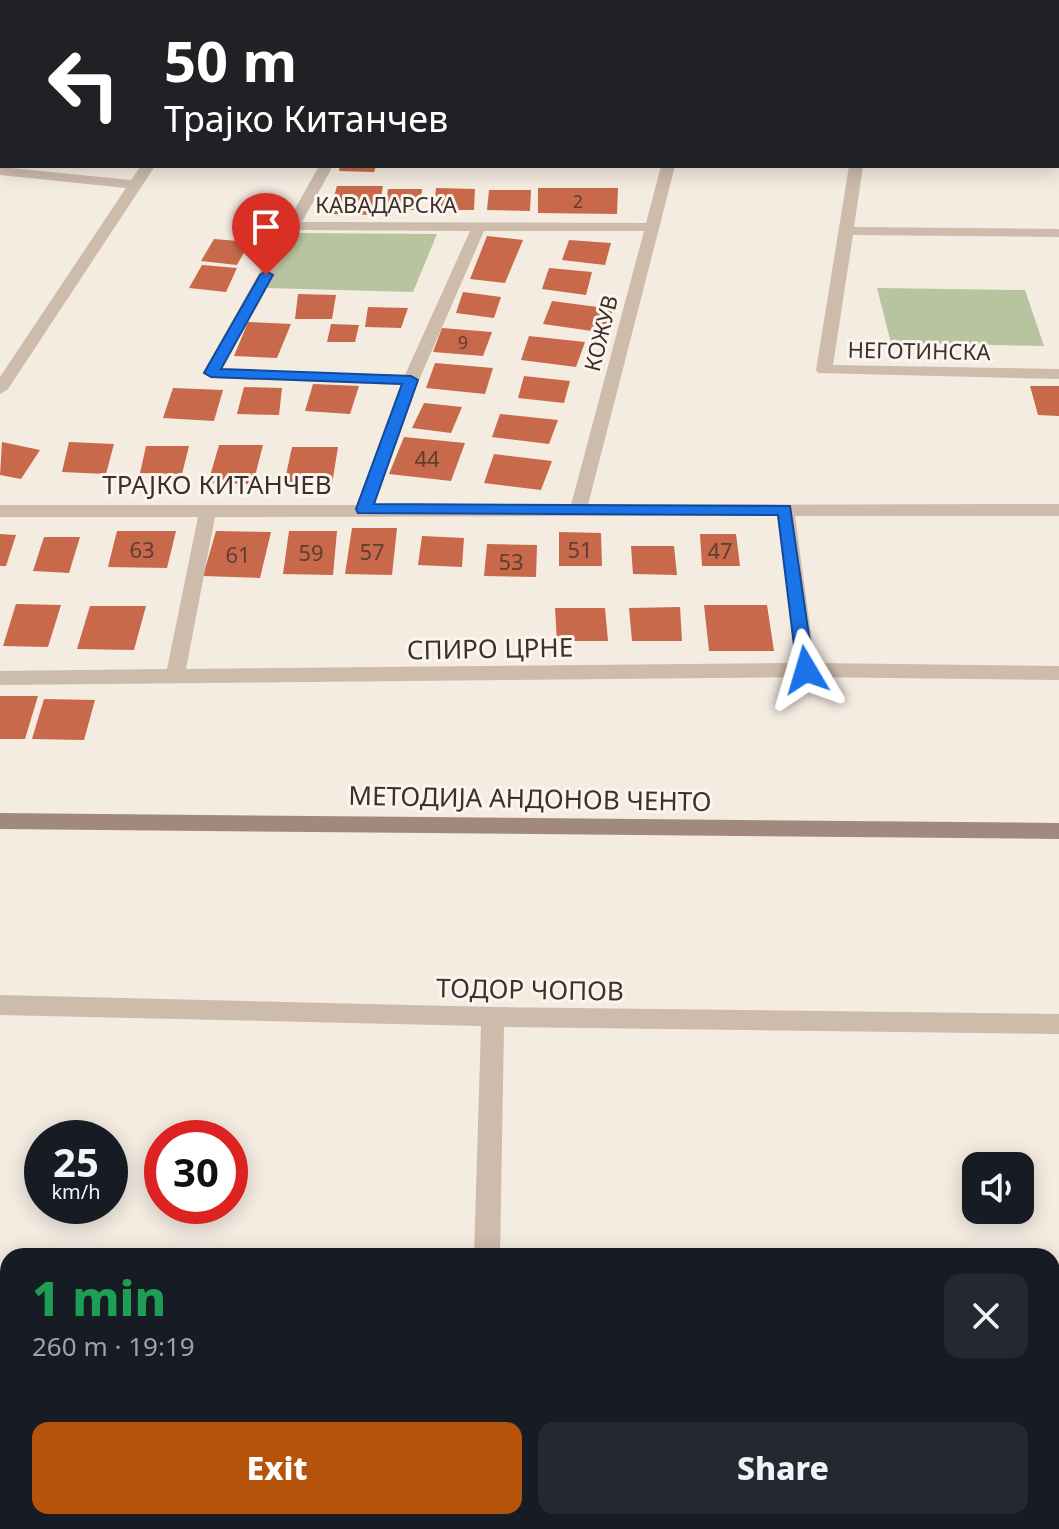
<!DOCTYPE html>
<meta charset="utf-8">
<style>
:root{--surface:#171b24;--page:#242831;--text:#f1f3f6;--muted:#9ea1a6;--accent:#b45309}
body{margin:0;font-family:"Noto Sans",sans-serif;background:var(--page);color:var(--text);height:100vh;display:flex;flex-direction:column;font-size:30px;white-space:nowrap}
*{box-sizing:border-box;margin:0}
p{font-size:26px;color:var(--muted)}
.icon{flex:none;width:44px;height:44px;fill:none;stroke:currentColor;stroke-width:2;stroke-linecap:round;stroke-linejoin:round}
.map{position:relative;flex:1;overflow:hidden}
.details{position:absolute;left:0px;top:1248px;width:1060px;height:282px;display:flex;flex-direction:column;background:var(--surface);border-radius:24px 24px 0 0;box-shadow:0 4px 20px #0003}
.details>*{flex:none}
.top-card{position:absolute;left:0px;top:0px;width:1060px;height:168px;box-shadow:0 4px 20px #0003;background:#202124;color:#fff;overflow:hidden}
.tools{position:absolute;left:962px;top:1152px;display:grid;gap:16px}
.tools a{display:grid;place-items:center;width:72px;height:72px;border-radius:16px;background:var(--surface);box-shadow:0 4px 20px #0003;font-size:40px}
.speed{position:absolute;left:24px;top:1120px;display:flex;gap:16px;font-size:40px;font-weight:700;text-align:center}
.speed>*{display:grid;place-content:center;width:104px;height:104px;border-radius:50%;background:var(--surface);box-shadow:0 4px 20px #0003;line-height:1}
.speed small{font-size:20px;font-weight:400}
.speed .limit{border:12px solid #d22;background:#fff;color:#111}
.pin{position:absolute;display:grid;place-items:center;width:68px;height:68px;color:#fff;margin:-82px -34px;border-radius:50% 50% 50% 0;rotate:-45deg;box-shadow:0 0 8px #0007}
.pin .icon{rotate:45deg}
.me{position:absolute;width:88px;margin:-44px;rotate:353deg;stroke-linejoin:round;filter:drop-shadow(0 0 6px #0008)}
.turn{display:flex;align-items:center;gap:28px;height:168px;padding:0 32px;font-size:36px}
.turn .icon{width:104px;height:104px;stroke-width:2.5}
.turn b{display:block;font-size:56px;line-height:68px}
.round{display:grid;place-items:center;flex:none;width:84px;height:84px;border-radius:16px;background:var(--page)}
.headline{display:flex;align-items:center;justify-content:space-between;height:136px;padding:0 32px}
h1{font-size:48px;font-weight:800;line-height:60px;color:#1e9e55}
.cta{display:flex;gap:16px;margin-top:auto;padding:16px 32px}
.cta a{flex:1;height:92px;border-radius:16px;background:var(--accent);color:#fff;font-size:32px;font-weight:800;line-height:92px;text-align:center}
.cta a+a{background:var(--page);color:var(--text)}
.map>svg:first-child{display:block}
</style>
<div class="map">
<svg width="1059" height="1529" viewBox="0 0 1059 1529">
<rect width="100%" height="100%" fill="#f4ebe1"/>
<!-- green -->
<g fill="#b8c4a0">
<path d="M296,233L437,234L413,292L266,288Z"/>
<path d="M877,288L1025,290L1044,346L891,343Z"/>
</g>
<!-- building -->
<g fill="#c8694b">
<path d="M340,166H376L374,172L339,171Z"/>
<path d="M337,186H383L378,215L329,214Z"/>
<path d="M436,188L475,189L474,210H434Z"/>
<path d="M538,188H618L617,214L538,213Z"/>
<path d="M388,189H422L420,210H385Z"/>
<path d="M489,190H531L530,211L487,210Z"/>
<path d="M487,236L523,240L505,283L470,279Z"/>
<path d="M214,239L250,242L237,265L201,261Z"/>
<path d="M569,240L611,243L605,265L562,260Z"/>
<path d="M202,265L237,268L226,292L189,288Z"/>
<path d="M549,268L592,272L586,295L542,289Z"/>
<path d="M463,292L501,297L494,318L456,313Z"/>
<path d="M298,294L336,295L332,319H295Z"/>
<path d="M552,301L613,309L606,333L543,324Z"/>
<path d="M368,307L408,308L401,328L365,327Z"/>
<path d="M248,322L291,324L277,358L234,356Z"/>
<path d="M331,324L359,325L355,342H327Z"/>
<path d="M442,328L492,332L483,356L433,352Z"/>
<path d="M529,336L585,342L576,367L521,360Z"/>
<path d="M435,363L493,368L485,394L426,388Z"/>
<path d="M524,376L570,381L564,403L518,398Z"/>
<path d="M313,384L359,386L350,414L305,411Z"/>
<path d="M1030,386H1059V416L1038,415Z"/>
<path d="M244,387L282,388L279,415L237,414Z"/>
<path d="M173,388L223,390L214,421L163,418Z"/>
<path d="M424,403L462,407L451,433L412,428Z"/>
<path d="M500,414L558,420L549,444L492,437Z"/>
<path d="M404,437L465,443L451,481L389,474Z"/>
<path d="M2,442L40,450L21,479L0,475Z"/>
<path d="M69,442L114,444L106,474L62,472Z"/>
<path d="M219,445H263L253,484L208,483Z"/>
<path d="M146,446H189L182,474L140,473Z"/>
<path d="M292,447H338L332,484H284Z"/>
<path d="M494,454L552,461L541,490L484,483Z"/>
<path d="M352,528H397L392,575L345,574Z"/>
<path d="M117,531H176L167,568L108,567Z"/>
<path d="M216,531L271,532L260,578L203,576Z"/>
<path d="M289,531H337L333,575L283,574Z"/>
<path d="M559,532L601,533L602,566H559Z"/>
<path d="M0,534L16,535L6,566H0Z"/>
<path d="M700,534H736L740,566H702Z"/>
<path d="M422,536L464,538L462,567L418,565Z"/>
<path d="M44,537H80L69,573L33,571Z"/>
<path d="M487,544L537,545L536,577L484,576Z"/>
<path d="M631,546H674L677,575L633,574Z"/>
<path d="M16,604L61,605L48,647L3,646Z"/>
<path d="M704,605H767L774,651H709Z"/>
<path d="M90,606H146L134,650L77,649Z"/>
<path d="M680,607L682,641H632L629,608Z"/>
<path d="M555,608H605L608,641H557Z"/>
<path d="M0,696H38L25,739H0Z"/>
<path d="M44,699L95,700L84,740L32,739Z"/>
</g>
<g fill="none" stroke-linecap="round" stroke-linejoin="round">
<!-- minor -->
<g fill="#cdbbac" fill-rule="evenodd">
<path d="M0,0H7L8,2H2L0,6Z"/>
<path d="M251,0H264L250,2Z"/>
<path d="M928,0H973L974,2H929Z"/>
<rect x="1058" y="4" width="1" height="8"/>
<rect x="0" y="79" width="2" height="8"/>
<rect x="0" y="121" width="2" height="8"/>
<rect x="1058" y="130" width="1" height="8"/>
<path d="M141,166H155L8,389L0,394V377L126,188L0,175V167L131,180Z"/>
<path d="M319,166H333L302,222L646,223L661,166H675L588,505L1059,504V516H795L815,663L1059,666V680L806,677L0,685V671L167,669L198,517H0V505H357L401,385L211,378L203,373ZM298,230L470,231L405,375L221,369ZM484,231H644L571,505H374L419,380ZM576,516H777L796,663L186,669L215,517Z"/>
<path d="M849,166H863L854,227L1059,229V237L853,235L833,365L1059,369V379L818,373L816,370Z"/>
<path d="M0,995L493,1007L1059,1014V1034L504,1027L500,1256H474L481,1026L0,1015Z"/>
<rect x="0" y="1300" width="8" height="24"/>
<rect x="1052" y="1304" width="7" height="24"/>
<path d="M60,1522H88L87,1529H59Z"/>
<path d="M478,1522H507L510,1529H481Z"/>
</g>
<!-- secondary -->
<path fill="#a18a7d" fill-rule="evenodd" d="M0,813L1059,823V839L0,829Z"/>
</g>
<!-- route -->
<path fill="#1a73e8" stroke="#114b97" stroke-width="2" d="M266,271L273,275L221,369L411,376L418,380L374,504L790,506L814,670L812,674L806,676L797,670L778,515L358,513L356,509L402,384L211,377L204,373L260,275Z"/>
<g text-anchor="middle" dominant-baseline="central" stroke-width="6" stroke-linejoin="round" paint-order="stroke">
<!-- far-number labels -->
<g font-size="18" fill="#5e3e33">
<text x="578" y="201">2</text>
<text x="463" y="342">9</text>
</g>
<!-- far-street labels -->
<g font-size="22" fill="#3b302b" stroke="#fbf5ee">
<text x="386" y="204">КАВАДАРСКА</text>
<text transform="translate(600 333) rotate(-76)">КОЖУВ</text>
<text transform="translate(919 350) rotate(1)">НЕГОТИНСКА</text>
</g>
<!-- number labels -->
<g font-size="22" fill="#5e3e33">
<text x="427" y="458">44</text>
<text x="142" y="549">63</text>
<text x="580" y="549">51</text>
<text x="720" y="550">47</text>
<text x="372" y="551">57</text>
<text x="311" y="552">59</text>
<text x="238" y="554">61</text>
<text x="511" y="561">53</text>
</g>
<!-- street labels -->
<g font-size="26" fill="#3b302b" stroke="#fbf5ee">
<text x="217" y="484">ТРАЈКО КИТАНЧЕВ</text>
<text transform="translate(490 648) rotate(-1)">СПИРО ЦРНЕ</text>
<text transform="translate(530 798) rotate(1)">МЕТОДИЈА АНДОНОВ ЧЕНТО</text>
<text transform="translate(530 989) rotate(1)">ТОДОР ЧОПОВ</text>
</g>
</g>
</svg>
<div class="tools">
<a><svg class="icon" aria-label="sound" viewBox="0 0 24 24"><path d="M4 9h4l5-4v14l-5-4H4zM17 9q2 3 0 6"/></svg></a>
</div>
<div class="speed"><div>25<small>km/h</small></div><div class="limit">30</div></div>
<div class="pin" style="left:266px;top:275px;background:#d93025"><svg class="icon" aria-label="arrive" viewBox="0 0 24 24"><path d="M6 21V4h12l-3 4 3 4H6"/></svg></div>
<svg class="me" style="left:806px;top:670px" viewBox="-20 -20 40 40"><path d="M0-17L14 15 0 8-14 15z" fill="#1a73e8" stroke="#fff" stroke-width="4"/></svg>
<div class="top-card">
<div class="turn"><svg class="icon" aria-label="left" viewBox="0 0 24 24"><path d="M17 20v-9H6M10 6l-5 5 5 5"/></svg><div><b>50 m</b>Трајко Китанчев</div></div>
</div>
<section class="details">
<div class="headline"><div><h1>1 min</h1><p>260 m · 19:19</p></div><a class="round"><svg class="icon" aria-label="close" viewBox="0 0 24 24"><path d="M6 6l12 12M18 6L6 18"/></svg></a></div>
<div class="cta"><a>Exit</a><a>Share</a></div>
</section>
</div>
